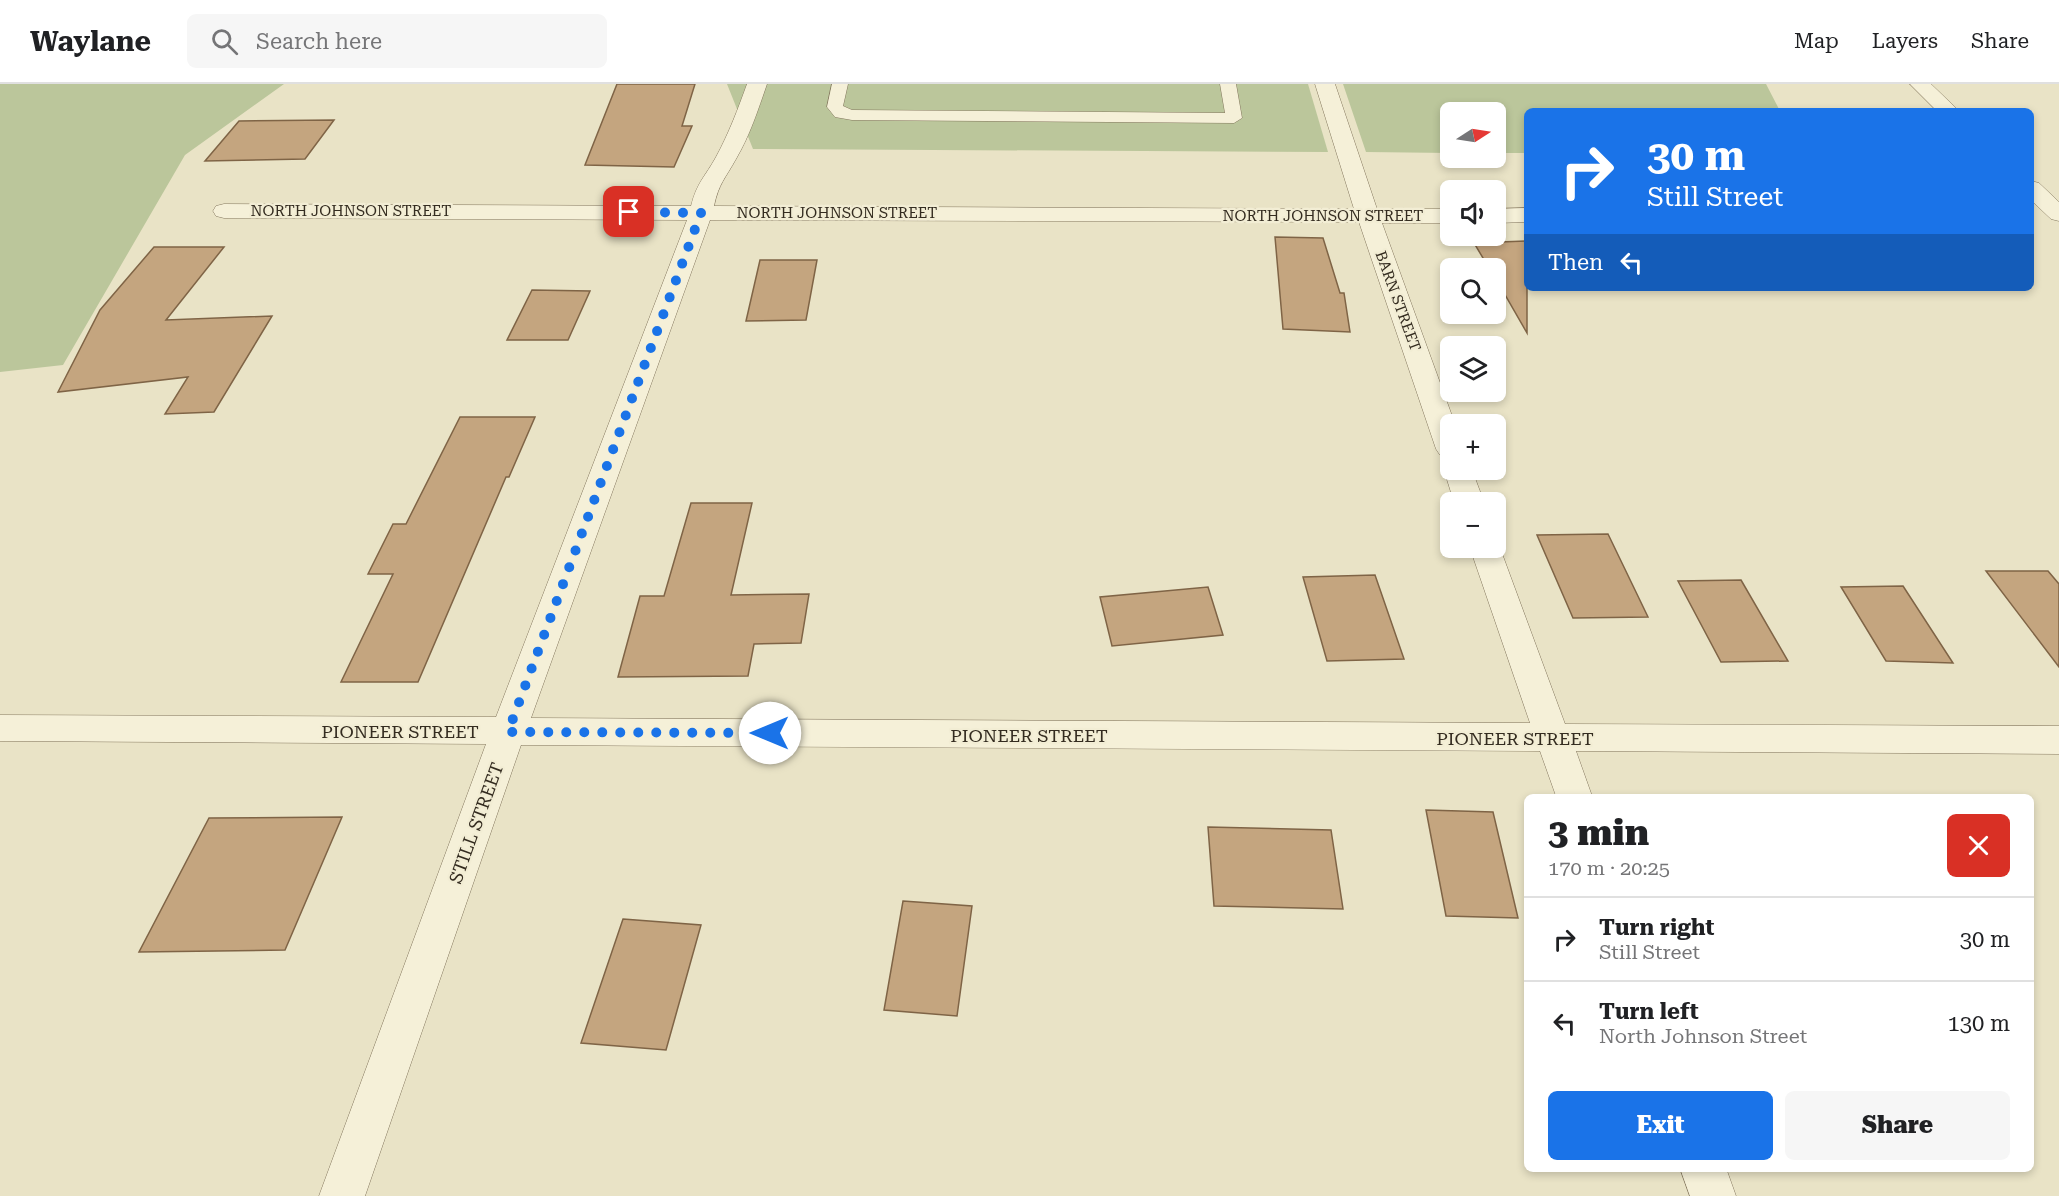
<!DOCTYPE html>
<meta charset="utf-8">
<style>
:root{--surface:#fff;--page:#f6f6f6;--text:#202124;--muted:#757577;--line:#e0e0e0;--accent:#1a73e8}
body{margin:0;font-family:"Roboto Serif",serif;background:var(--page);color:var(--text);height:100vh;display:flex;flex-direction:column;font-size:22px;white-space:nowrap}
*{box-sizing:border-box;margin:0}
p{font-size:20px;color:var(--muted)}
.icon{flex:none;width:33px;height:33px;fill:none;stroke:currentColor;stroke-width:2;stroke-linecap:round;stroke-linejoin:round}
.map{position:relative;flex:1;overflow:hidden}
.panel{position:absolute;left:1524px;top:710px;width:510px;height:378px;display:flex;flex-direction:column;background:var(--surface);border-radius:9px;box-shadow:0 3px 9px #0003}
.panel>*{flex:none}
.hud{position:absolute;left:1524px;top:24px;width:510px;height:183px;border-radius:9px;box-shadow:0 3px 9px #0003;background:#1a73e8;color:#fff;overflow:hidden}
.needle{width:39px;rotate:78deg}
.tools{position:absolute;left:1440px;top:18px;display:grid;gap:12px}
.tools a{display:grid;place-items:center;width:66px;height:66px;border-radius:9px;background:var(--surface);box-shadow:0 3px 9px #0003;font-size:30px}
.pin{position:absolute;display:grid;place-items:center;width:51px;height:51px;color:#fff;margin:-26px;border-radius:12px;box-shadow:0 3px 9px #0006}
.me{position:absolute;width:66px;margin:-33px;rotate:270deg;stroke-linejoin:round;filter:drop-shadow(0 0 4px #0008)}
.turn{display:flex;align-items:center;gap:21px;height:126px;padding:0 24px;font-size:27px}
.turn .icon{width:78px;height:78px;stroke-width:2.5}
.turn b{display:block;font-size:42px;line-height:51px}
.then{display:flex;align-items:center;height:57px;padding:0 24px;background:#0003;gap:12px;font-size:22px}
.round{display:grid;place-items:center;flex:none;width:63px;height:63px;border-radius:9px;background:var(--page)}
.overview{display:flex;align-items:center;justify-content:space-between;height:102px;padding:0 24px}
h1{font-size:36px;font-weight:800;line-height:45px}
.action{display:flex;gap:12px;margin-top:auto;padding:12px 24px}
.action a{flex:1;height:69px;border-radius:9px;background:var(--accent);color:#fff;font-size:24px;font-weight:800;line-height:69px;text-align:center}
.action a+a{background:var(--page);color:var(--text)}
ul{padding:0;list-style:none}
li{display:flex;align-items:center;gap:18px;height:84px;padding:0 24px;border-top:2px solid var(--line)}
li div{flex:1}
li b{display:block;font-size:22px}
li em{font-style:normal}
header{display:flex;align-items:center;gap:36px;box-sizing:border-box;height:84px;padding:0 30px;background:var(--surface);border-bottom:2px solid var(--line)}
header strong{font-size:28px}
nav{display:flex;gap:33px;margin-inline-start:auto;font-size:21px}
.search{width:420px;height:54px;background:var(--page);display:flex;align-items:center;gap:15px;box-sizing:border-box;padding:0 21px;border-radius:9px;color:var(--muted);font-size:22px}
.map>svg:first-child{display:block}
</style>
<header>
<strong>Waylane</strong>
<div class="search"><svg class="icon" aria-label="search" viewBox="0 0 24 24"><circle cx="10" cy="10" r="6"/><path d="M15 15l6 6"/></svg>Search here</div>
<nav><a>Map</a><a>Layers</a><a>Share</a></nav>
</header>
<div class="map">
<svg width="2059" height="1112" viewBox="0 0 2059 1112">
<rect width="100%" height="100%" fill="#e9e3c6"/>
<!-- green -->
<g fill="#bbc69b">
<path d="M0,0H284L185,71L63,281L0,288Z"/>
<path d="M727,0H1308L1328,68L753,65Z"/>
<path d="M1343,0H1766L1780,27H1527V69H1496V28H1450V69L1366,68Z"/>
</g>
<!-- building -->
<g fill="#c4a57f" stroke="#7f6446" stroke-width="1.5">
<path d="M617,0H695L682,42H692L674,83L585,81Z"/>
<path d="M334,36L305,75L205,77L239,37Z"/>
<path d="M1275,153L1323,154L1340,209H1344L1350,248L1283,245Z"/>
<path d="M1527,157V249L1496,195V184H1489L1474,159Z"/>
<path d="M154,163H224L166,236L272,232L214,328L165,330L188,293L58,308L100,226Z"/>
<path d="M760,176H817L806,236L746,237Z"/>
<path d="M532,206L590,207L568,256H507Z"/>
<path d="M460,333H535L509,393H506L418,598H341L393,490H368L393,440H406Z"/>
<path d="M691,419H752L731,511L809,510L801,559L754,560L748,592L618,593L640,512H664Z"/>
<path d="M1608,450L1648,533L1573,534L1537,451Z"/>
<path d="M1986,487H2048L2059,500V583Z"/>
<path d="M1375,491L1404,575L1327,577L1303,493Z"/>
<path d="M1741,496L1788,577L1721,578L1678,497Z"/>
<path d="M1903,502L1953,579L1886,577L1841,503Z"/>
<path d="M1208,503L1223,551L1112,562L1100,513Z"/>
<path d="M1426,726L1493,728L1518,834L1446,832Z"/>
<path d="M342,733L285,866L139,868L209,734Z"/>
<path d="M1208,743L1331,746L1343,825L1214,822Z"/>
<path d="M903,817L972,822L957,932L884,926Z"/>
<path d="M623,835L701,841L666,966L581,959Z"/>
</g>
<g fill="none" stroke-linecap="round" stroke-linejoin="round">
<!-- service casing -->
<g stroke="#83765d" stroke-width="1">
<path id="service" d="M832,0H848L843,22L852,26L1225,29L1220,0H1236L1242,34L1234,39L852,36L835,33L827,23Z"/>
</g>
<!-- minor casing -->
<g stroke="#83765d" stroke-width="1">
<g id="minor">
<path d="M747,0H767C758,26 750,51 736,75C725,95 719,99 714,122L1354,125L1315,0H1335L1377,125H1450V139H1382L1455,340H1450V374L1440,371L1436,365L1359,138L710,136L531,634L1530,639L1470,464H1496V457L1500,464L1565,640L2059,642V670L1576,667L1592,712H1556L1540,667L521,661L365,1112H319L486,660L0,657V631L496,633L687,136L224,134L216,132L213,127L216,122L224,120L691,122C697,98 705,93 716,73C729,49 738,25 747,0Z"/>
<path d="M1910,0H1931L1959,27H1937Z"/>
<path d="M2031,97L2039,99L2059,118V137L2051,135L2031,116Z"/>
<path d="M1527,124V138L1496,139V125Z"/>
<path d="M1450,379V386H1472L1484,418H1454L1444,386Z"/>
<path d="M1680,1084H1726L1736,1112H1690Z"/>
</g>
</g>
<!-- service -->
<use href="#service" fill="#f5f0d8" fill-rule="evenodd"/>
<!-- minor -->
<use href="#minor" fill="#f5f0d8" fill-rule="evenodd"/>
</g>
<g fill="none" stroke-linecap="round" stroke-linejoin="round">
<!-- route -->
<path stroke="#1a73e8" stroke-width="10" stroke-dasharray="0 18" d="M629,128L701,129L508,648L770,649"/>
</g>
<g text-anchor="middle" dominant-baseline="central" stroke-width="4.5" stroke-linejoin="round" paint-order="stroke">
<!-- far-street labels -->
<g font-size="15" fill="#342c20" stroke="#f2edd4">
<text x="351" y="127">NORTH JOHNSON STREET</text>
<text x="837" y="129">NORTH JOHNSON STREET</text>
<text x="1323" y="132">NORTH JOHNSON STREET</text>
<text transform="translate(1398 217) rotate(70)">BARN STREET</text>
</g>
<!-- street labels -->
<g font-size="18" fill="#342c20" stroke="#f2edd4">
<text x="400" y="647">PIONEER STREET</text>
<text x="1029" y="651">PIONEER STREET</text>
<text x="1515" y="654">PIONEER STREET</text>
<text transform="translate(476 739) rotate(-70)">STILL STREET</text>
</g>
</g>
</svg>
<div class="tools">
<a><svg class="needle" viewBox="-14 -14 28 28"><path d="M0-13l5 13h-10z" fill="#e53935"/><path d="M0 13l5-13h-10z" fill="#757577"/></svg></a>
<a><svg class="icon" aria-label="sound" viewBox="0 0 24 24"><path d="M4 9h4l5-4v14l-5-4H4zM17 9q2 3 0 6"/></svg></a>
<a><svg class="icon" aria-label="search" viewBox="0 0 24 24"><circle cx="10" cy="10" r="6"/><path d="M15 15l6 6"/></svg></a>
<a><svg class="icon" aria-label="layers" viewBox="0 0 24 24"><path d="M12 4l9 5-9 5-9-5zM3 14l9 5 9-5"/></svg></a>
<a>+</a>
<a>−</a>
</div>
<div class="pin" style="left:629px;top:128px;background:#d93025"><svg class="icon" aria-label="arrive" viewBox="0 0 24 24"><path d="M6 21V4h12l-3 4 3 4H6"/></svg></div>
<svg class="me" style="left:770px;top:649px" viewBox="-20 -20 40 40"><circle r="19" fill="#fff"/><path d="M0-13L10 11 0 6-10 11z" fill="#1a73e8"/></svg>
<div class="hud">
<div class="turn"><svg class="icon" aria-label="right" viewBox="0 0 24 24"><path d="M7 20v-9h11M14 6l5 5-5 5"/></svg><div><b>30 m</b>Still Street</div></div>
<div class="then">Then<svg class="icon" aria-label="left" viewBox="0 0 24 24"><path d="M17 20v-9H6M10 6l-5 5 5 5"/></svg></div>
</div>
<section class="panel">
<div class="overview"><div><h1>3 min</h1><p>170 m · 20:25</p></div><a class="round" style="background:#d93025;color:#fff"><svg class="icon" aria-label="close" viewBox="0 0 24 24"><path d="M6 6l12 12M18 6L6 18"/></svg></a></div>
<ul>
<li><svg class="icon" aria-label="right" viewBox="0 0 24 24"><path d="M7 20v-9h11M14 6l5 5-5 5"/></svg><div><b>Turn right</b><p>Still Street</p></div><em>30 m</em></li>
<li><svg class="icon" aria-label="left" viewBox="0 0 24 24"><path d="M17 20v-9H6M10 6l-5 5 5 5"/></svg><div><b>Turn left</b><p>North Johnson Street</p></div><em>130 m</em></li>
</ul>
<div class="action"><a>Exit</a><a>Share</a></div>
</section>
</div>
